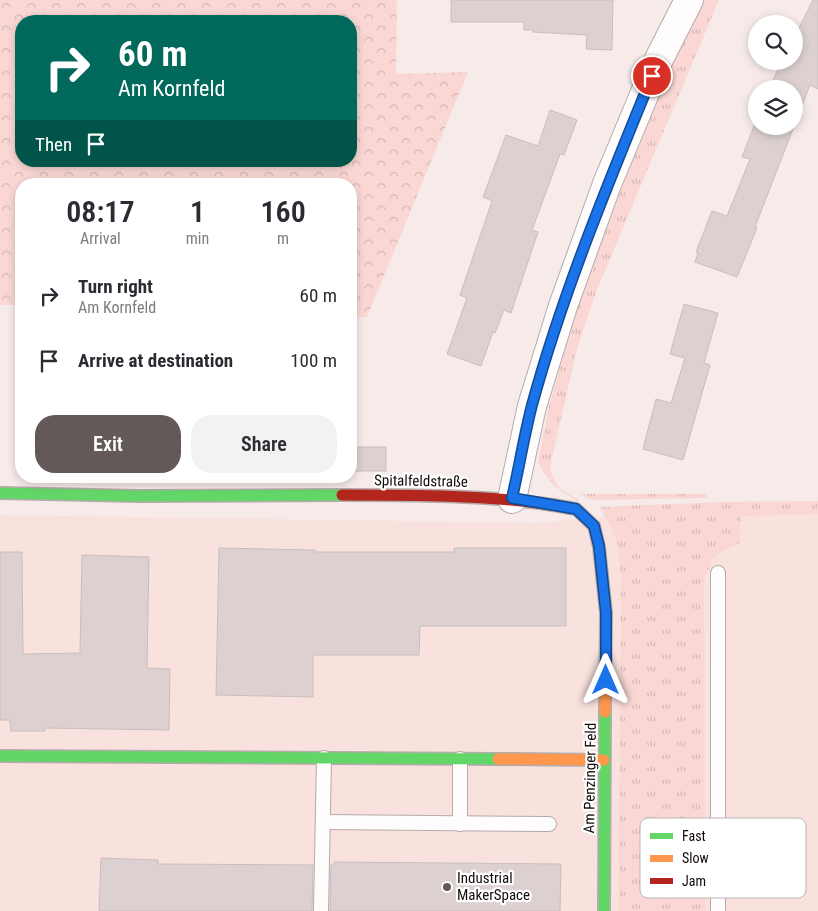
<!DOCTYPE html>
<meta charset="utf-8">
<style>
:root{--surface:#fff;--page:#f2f2f3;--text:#2b2b33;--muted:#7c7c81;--accent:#625958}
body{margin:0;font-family:"Roboto Condensed",sans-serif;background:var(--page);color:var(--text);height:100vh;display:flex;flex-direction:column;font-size:19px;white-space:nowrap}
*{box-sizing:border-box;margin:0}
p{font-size:16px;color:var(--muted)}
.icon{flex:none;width:28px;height:28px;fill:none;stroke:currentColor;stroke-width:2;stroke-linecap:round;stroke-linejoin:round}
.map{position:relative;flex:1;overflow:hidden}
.sheet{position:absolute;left:15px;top:178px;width:342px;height:305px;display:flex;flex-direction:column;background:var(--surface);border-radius:20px;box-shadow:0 2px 8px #0003}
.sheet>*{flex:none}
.guide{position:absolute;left:15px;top:15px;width:342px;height:152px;border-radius:20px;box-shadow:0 2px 8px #0003;background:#00695c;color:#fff;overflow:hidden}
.fabs{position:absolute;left:748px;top:15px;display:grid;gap:10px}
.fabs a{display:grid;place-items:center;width:55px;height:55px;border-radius:50%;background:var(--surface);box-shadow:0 2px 8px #0003;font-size:25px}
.pin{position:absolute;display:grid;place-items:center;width:42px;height:42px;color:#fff;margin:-21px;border:2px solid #fff;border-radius:50%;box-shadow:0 1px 5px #0007}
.me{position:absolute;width:55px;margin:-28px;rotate:0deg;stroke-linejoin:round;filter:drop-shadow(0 0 4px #0008)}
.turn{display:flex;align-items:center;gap:18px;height:105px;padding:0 20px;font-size:22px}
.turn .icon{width:65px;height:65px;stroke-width:2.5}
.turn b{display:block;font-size:35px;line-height:42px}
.then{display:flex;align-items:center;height:48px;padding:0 20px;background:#0003;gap:10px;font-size:19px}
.eta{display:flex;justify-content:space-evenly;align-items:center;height:85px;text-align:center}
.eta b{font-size:30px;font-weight:600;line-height:35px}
.primary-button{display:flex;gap:10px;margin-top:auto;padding:10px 20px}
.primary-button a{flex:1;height:58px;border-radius:20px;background:var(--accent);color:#fff;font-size:20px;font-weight:600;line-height:58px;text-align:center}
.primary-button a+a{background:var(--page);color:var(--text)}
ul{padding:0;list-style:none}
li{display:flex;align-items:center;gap:15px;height:65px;padding:0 20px}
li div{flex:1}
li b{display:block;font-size:19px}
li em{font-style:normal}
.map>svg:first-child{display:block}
</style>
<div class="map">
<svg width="818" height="911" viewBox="0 0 818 911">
<defs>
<pattern id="grass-tufts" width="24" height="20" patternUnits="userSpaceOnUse" patternTransform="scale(1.25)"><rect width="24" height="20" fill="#fad7d4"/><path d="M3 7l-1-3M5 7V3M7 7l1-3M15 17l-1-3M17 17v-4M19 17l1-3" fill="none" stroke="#d5b7b5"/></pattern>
<pattern id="park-crowns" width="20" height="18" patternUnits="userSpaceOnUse" patternTransform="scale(1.25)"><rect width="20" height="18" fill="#fad7d4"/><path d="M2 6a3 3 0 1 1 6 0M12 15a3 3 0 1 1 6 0" fill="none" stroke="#d5b7b5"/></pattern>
</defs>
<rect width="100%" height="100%" fill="#f7ebea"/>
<!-- built -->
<path fill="#f9e1de" d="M818,509V911H0V515L539,523L625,515Z"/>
<!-- grass -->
<g fill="url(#grass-tufts)">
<path d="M702,0H719L596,292L577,349L550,467C555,488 562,490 579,500L578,502L554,486L544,473L538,462L549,406L578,303L619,188L669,64Z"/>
<path d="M580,494H706L707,498L592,500Z"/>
<path d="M818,501V514L741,516L740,543C715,554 714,553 704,580L705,911H619L621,576L618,545L610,525L599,507L723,502Z"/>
</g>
<!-- park -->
<path fill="url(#park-crowns)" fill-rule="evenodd" d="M0,0H397L396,74L468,72L367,317H351V184H21V305H0ZM21,21H351V161H21Z"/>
<!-- building -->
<g fill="#dcd1d0" stroke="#c8bebd">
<path d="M451,0H613L612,50L586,49L587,35L533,32L534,30H524V22H451Z"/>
<path d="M813,0H818V89L810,85L755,227L757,228L737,277L695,262L698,253L696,252L712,211L727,216L750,159L742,157L756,121V126H794V89H769L782,61H794V38Z"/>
<path d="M550,110L577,120L564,155L560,154L532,230L538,232L511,313L504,310L495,333L493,332L481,366L447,354L467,298L460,295L492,201L483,197L506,135L538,146Z"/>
<path d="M684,304L718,313L704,363L710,365L683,460L643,449L656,399L671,403L685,358L670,354Z"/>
<rect x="351" y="447" width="35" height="24"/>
<path d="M219,548L315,550V552H454V548H566V626H420L419,655H313V697L216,695Z"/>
<path d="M0,552H22L23,654L80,653L82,555L149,557L147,668L170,669L169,730L45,728V731H11L10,720H0Z"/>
<path d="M101,858L158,860V864L313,865L312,911H99Z"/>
<path d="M334,862L561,864L560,911H330L331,865H334Z"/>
</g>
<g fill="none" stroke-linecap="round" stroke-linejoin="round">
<!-- lane casing -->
<g stroke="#b4abaa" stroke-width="16">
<g id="lane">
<path d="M718,573V911"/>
<path d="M323,822L549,824"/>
<path d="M460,824V759"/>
<path d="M321,911L324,758"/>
</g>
</g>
<!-- street casing -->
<g stroke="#b4abaa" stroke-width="30">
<path id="street" d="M512,499L532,406L563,306L607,184L659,59L689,0"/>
</g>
<!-- fast casing -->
<g stroke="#b4abaa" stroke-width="14">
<g id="fast">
<path d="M0,493L138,496L342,495"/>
<path d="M0,756L498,759"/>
<path d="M604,911L605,712"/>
</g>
</g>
<!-- slow casing -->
<g stroke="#b4abaa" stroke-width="14">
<g id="slow">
<path d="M553,505L576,509L594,526L599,547L606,613L605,712"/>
<path d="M498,759L604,760"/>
</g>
</g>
<!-- jam casing -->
<g stroke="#b4abaa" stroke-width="14">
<path id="jam" d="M342,495C413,495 484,495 553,505"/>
</g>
<!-- lane -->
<use href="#lane" stroke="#fefcfc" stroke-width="14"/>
<!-- street -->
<use href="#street" stroke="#fefcfc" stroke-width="28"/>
<!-- fast -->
<use href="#fast" stroke="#63d668" stroke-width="11"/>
<!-- slow -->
<use href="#slow" stroke="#ff974d" stroke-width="11"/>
<!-- jam -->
<use href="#jam" stroke="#b3261e" stroke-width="11"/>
</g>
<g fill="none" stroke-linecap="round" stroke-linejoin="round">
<!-- route casing -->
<g stroke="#114b97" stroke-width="12">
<path id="route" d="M606,680V613L599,546L594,526L576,509L512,498C519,468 524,436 532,405C563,292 608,184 652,76"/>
</g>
<!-- route -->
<use href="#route" stroke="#1a73e8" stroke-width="9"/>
</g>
<!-- markers -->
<circle fill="#625958" stroke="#fff" stroke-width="2" cx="447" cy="887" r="5"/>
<g text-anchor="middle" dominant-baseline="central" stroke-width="4.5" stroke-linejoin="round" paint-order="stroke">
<!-- street labels -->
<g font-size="15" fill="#120a09" stroke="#fff">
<text transform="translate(421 481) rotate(1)">Spitalfeldstraße</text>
<text transform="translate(590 778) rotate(-89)">Am Penzinger Feld</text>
</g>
<!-- poi labels -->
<g font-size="15" fill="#120a09" stroke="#fff" text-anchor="start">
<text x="457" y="878">Industrial<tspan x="457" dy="17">MakerSpace</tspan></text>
</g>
</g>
<!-- legend -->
<rect x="640" y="818" width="166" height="80" rx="8" fill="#fff" stroke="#b8b6b5" stroke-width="1"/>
<rect x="650" y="833" width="23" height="6" fill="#63d668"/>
<rect x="650" y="855" width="23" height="7" fill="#ff974d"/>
<rect x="650" y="878" width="23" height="6" fill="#b3261e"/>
<g font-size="14" fill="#120a09">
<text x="682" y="841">Fast</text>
<text x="682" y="863">Slow</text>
<text x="682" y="886">Jam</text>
</g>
</svg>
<div class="fabs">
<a><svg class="icon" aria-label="search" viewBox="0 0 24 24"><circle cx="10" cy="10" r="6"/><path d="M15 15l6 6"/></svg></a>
<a><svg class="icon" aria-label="layers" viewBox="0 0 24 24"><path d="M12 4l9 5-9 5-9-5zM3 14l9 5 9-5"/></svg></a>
</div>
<div class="pin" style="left:652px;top:76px;background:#d93025"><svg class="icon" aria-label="arrive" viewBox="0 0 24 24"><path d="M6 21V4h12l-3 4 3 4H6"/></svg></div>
<svg class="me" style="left:606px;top:680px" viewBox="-20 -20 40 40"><path d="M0-17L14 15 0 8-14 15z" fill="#1a73e8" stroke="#fff" stroke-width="4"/></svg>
<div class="guide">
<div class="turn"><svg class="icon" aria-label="right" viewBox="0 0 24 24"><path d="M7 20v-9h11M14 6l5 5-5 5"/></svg><div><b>60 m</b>Am Kornfeld</div></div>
<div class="then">Then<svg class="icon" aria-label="arrive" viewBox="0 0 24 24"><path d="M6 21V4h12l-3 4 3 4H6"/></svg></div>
</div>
<section class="sheet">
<div class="eta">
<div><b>08:17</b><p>Arrival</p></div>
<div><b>1</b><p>min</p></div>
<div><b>160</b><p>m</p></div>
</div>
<ul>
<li><svg class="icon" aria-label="right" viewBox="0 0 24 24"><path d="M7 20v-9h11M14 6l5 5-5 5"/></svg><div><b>Turn right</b><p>Am Kornfeld</p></div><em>60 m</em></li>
<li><svg class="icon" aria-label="arrive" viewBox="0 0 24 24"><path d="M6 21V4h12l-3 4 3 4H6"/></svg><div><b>Arrive at destination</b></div><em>100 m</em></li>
</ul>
<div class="primary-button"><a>Exit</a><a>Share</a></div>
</section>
</div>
